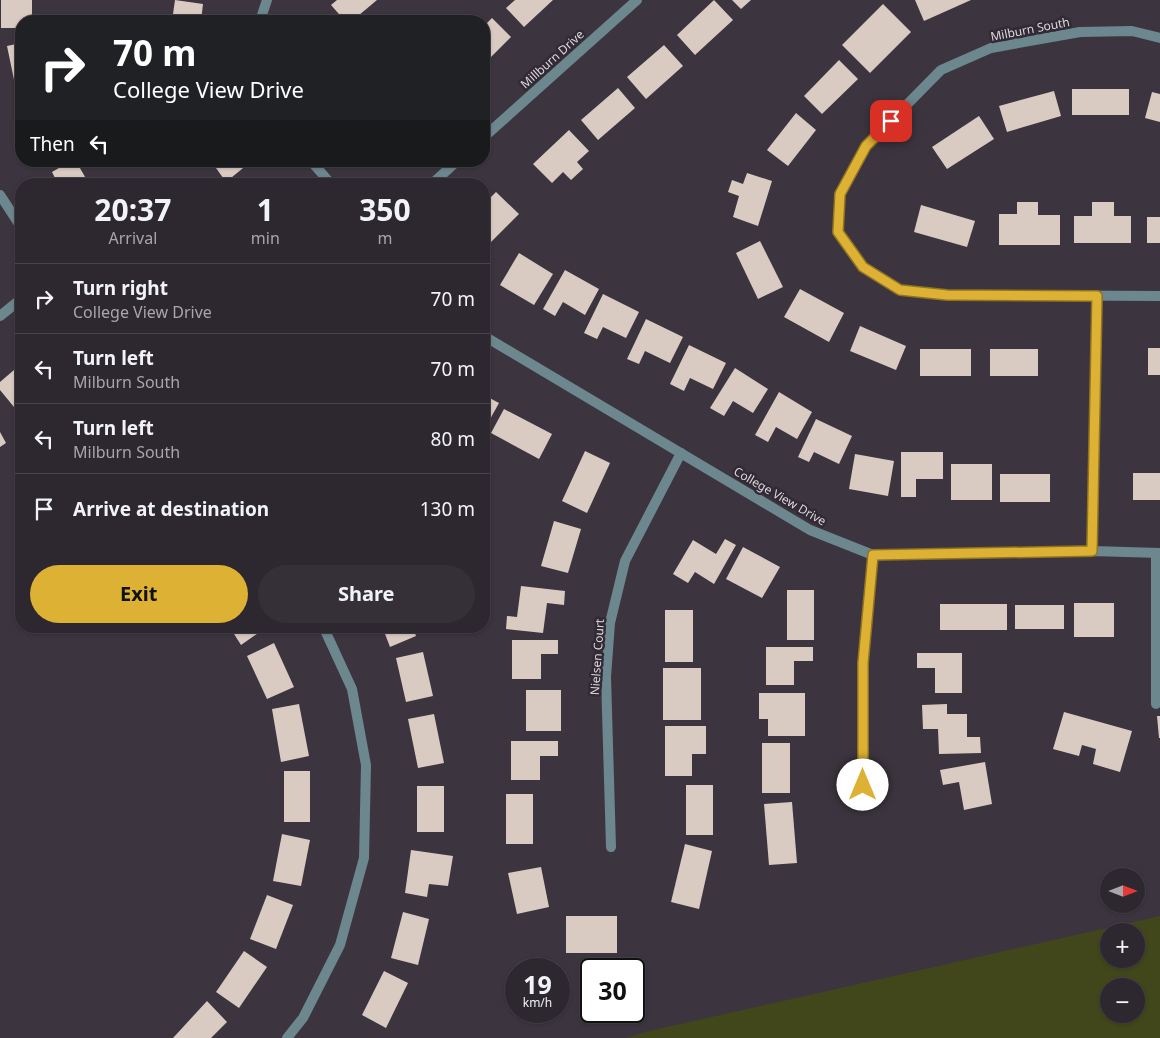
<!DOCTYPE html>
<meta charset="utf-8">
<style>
:root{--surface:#2d282f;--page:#353037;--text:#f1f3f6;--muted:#a7a6aa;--line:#48444b;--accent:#ddb133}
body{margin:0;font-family:"Noto Sans",sans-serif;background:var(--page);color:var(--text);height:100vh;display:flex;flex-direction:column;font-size:19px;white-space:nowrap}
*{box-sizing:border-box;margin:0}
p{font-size:16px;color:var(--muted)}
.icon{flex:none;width:28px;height:28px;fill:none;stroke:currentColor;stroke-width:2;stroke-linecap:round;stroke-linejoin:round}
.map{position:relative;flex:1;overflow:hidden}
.side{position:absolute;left:15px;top:178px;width:475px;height:455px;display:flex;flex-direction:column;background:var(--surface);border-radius:20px;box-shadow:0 1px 4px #0004,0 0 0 1px var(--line)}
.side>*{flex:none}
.hud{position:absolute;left:15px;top:15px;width:475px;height:152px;border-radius:20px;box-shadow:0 1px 4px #0004,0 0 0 1px var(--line);background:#202124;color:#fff;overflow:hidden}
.needle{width:32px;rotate:90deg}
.controls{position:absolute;left:1100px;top:868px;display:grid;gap:10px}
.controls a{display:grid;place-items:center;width:45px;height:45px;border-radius:50%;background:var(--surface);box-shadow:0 1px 4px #0004,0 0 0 1px var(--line);font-size:25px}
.speed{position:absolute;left:505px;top:958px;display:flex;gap:10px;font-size:25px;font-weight:700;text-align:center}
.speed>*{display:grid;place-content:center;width:65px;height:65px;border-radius:50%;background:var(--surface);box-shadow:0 1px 4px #0004,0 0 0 1px var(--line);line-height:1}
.speed small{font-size:12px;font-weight:400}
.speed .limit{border:2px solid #111;border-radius:8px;background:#fff;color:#111}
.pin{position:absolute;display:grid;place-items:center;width:42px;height:42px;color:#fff;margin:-21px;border-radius:10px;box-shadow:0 2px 8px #0006}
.me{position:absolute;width:55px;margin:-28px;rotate:0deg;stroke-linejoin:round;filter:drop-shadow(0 0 4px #0008)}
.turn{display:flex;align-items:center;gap:18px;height:105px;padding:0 15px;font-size:22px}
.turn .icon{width:65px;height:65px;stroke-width:2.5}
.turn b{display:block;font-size:35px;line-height:42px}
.then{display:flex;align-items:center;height:48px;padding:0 15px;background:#0003;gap:10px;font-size:19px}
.eta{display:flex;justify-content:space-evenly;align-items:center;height:85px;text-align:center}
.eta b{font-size:30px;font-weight:700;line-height:35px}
.cta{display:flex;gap:10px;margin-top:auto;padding:10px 15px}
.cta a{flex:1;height:58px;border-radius:30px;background:var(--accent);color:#111;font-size:20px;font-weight:700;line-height:58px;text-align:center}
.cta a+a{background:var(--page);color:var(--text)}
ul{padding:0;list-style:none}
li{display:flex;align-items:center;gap:15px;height:70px;padding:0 15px;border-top:1px solid var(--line)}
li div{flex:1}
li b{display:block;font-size:19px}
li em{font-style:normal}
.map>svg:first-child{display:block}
</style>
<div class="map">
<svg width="1160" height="1038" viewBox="0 0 1160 1038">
<rect width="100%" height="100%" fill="#3c353f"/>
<!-- green -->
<path fill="#41471b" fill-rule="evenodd" d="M1160,916V1038H626L645,1032ZM1109,931H1136V959H1109ZM1109,986H1136V1014H1109Z"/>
<!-- building -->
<g fill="#dacbc2">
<path d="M1,0H32V21H21V28H1Z"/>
<path d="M175,0L203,4L201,21H172Z"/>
<path d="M337,0H377L352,21H345L331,5Z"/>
<path d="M515,0H553L524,27L506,8Z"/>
<path d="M714,0L733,20L695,55L677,35Z"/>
<path d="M732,0H751L741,9Z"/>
<path d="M915,0H971L924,21Z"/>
<path d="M883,4L911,32L870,73L842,45Z"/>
<path d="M492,18L511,37L484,64V26Z"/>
<path d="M21,43V93L17,94L7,46Z"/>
<path d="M664,45L683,66L646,99L627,77Z"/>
<path d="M839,60L858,79L822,114L804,96Z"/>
<path d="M618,88L635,108L598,140L581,120Z"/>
<rect x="1072" y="89" width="57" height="26"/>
<path d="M1054,91L1061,116L1007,132L999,106Z"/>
<path d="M1152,92L1160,94V122L1145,118Z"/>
<path d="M796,113L816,130L788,166L767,150Z"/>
<path d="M979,116L994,139L947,169L932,147Z"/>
<path d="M569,130L589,151L577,162L583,169L571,180L563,172L552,183L533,164Z"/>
<path d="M71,161H76L89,184H58L52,172Z"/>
<path d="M211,161H246L248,164L226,182Z"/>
<path d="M747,173L772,181L758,226L733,217L739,196L728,192L732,180L743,184Z"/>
<path d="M496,192L519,214L484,249V204Z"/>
<path d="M1017,202H1038V215H1060V245H999V214H1017Z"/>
<path d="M1092,202H1114V216H1131V243H1074V216H1092Z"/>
<path d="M921,205L975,221L967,247L914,232Z"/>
<rect x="1147" y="217" width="13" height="26"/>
<path d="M760,241L783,287L758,299L736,253Z"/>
<path d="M519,253L553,274L534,305L500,285Z"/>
<path d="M565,270L599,289L585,315L563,302L555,316L543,309Z"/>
<path d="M800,289L844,313L829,342L784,317Z"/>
<path d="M603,294L639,312L626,338L603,327L597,339L584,333Z"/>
<path d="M646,319L683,337L670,363L645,351L639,364L627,359Z"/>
<path d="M860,326L906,346L896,370L850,351Z"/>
<path d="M689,345L726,363L713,389L690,378L684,391L670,384Z"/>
<rect x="1148" y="348" width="12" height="27"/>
<rect x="920" y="349" width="51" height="27"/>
<rect x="990" y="349" width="48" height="27"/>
<path d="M21,364V400L14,407L0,390V382Z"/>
<path d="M735,368L768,389L753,413L733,401L724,416L710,408Z"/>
<path d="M779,392L812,412L797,439L776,427L768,442L755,435Z"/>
<path d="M484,395L499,403L484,430Z"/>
<path d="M504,409L552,434L539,459L491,433Z"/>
<path d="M816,419L852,436L839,464L814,452L809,462L798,457Z"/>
<path d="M0,432L6,443L0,447Z"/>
<path d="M585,451L610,463L587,513L562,501Z"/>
<path d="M901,452H943V479H916V497H901Z"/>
<path d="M855,454L894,461L888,496L849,489Z"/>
<rect x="951" y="464" width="41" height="36"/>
<rect x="1133" y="473" width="27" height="27"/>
<rect x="1000" y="474" width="50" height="28"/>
<path d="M554,521L581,529L568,573L541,566Z"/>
<path d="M725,539L736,545L714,584L695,572L688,583L673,574L693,540L716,554Z"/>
<path d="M743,547L780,567L762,598L726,579Z"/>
<path d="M521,586L565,591L564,605L547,603L543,633L506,629L507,616L517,617Z"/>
<rect x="787" y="590" width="27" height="50"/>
<rect x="1074" y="603" width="40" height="34"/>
<rect x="940" y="604" width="67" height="26"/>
<rect x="1015" y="605" width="49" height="24"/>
<rect x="665" y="610" width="28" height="52"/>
<path d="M229,626H263L264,629L241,645Z"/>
<path d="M382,626H412L416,636L390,647Z"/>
<path d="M512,640H558V654H541V679H512Z"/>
<path d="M274,643L294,687L267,699L247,656Z"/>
<path d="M766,647H813V661H794V685H766Z"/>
<path d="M423,652L433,696L406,702L396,658Z"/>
<path d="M917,653H962V693H935V668H917Z"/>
<rect x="663" y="668" width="38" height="52"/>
<rect x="526" y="690" width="35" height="41"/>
<path d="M759,693H805V736H768V719H759Z"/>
<path d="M299,704L309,756L281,762L272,709Z"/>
<path d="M947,704V714H967V737H980L981,753L939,754L938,729H923L922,705Z"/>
<path d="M1064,712L1132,731L1120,772L1093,764L1096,749L1082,745L1079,756L1053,749Z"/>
<path d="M434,714L444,763L418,768L408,719Z"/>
<path d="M1157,716H1160V738H1159Z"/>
<path d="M665,726H706V754H692V776H665Z"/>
<path d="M511,741H558V756H540V780H511Z"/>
<rect x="762" y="743" width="28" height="50"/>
<path d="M985,762L992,804L964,810L959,782L943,785L940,770Z"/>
<rect x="284" y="771" width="26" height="51"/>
<rect x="686" y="785" width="27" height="50"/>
<rect x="417" y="786" width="27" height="46"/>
<rect x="506" y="794" width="27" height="50"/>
<path d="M792,802L797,863L769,865L764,804Z"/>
<path d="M282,834L310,840L301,886L273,881Z"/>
<path d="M685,844L712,851L699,909L671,902Z"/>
<path d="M411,850L453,856L448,886L429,884L427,897L405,893Z"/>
<path d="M541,867L549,907L517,914L508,873Z"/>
<path d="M267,895L293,905L276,949L250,939Z"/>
<path d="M403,912L429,919L418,965L391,958Z"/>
<rect x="566" y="916" width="51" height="37"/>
<path d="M244,951L267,967L239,1008L216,992Z"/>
<path d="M384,971L408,983L386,1028L362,1015Z"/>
<path d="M207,1001L227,1022L211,1038H173Z"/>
</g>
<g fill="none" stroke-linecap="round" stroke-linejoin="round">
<!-- lane -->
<path stroke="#6d878f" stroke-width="10" d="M1156,704V553"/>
<!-- street -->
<g stroke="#6d878f" stroke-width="10">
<path d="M260,21L267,0"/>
<path d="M1160,38L1132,31L1080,32L991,48L941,70L866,146L840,194L838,232L863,267L900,290L947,295L1160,296"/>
<path d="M484,137L637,0"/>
<path d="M311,161L331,184"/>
<path d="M432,184L457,161"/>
<path d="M0,195L21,227"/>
<path d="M0,316L21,299"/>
<path d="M484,336L810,530L873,555L1092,551L1160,553"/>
<path d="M1092,551L1097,296"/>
<path d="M863,785V663L873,555"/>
<path d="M611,847L606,677L610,623L625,561L681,453"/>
<path d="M287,1038L303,1018L340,945L364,858L366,765L352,689L323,626"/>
</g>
</g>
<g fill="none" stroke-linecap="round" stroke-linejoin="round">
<!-- route casing -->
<g stroke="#907321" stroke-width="12">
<path id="route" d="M863,785V663L873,555L1092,551L1097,296L947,295L900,290L863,267L838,232L840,194L866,146L891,121"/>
</g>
<!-- route -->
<use href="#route" stroke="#ddb133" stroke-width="9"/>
</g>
<g text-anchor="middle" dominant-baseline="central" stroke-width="5" stroke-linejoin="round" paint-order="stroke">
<!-- street labels -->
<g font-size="12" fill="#ddd9df" stroke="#322a35">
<text transform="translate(1030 29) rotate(-11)">Milburn South</text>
<text transform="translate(552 59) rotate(-42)">Millburn Drive</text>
<text transform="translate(780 496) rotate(30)">College View Drive</text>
<text transform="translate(597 657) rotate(-86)">Nielsen Court</text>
</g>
</g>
</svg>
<div class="controls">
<a><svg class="needle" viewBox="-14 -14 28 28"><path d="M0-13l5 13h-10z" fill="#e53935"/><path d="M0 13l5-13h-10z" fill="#a7a6aa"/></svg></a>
<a>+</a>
<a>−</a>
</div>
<div class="speed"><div>19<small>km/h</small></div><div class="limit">30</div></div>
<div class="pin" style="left:891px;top:121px;background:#d93025"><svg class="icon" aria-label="arrive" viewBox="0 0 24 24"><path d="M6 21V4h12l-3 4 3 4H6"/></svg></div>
<svg class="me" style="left:863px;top:785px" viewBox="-20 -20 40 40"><circle r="19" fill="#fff"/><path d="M0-13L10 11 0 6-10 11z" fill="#ddb133"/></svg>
<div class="hud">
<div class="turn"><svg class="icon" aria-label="right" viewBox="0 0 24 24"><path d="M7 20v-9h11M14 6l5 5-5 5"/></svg><div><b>70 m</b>College View Drive</div></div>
<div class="then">Then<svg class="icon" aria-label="left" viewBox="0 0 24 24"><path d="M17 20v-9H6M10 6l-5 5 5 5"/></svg></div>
</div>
<section class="side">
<div class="eta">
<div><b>20:37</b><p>Arrival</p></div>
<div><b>1</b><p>min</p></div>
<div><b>350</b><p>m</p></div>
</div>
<ul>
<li><svg class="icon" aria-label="right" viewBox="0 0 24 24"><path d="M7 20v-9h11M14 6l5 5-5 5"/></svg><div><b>Turn right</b><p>College View Drive</p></div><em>70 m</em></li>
<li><svg class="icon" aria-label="left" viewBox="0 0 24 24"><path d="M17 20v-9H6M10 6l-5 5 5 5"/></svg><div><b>Turn left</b><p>Milburn South</p></div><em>70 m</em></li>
<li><svg class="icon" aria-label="left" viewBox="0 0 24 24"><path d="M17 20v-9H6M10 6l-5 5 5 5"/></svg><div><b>Turn left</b><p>Milburn South</p></div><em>80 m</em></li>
<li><svg class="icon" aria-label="arrive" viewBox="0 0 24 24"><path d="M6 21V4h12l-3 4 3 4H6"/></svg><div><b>Arrive at destination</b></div><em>130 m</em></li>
</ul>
<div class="cta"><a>Exit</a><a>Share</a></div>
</section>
</div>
